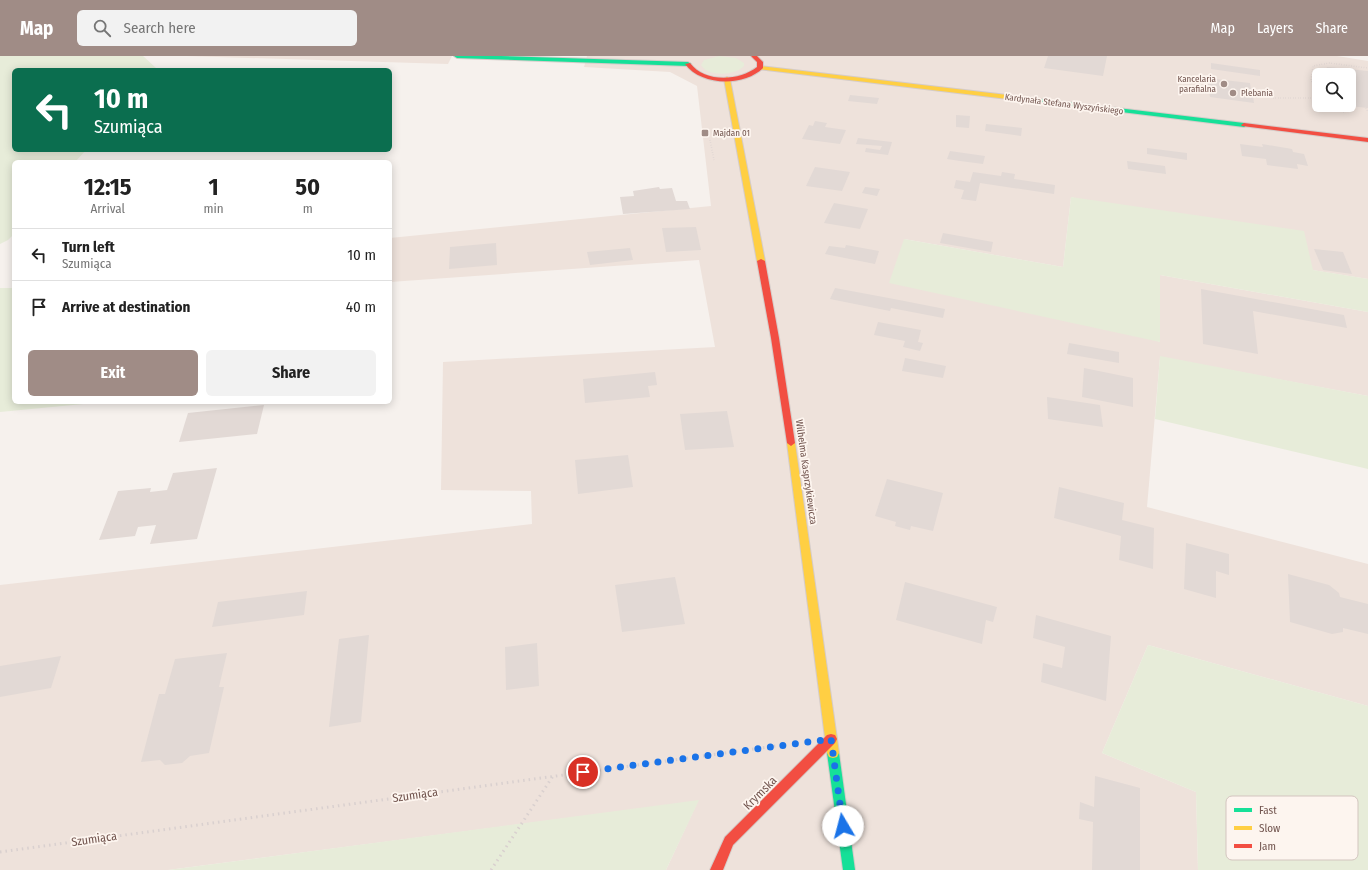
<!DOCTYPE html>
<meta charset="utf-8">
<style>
:root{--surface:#fff;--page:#f2f2f2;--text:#222;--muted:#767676;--line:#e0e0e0;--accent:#a08c86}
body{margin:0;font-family:"Fira Sans Condensed",sans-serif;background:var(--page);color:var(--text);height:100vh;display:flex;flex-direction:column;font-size:15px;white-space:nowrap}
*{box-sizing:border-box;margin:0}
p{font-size:13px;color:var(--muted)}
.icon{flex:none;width:22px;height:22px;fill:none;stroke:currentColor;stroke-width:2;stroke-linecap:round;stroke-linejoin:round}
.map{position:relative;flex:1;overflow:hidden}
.drawer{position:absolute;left:12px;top:104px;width:380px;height:244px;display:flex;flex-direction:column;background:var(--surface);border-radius:6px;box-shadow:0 2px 10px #0003}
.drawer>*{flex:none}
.hud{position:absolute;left:12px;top:12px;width:380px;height:84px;border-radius:6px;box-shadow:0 2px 10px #0003;background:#0b6e4f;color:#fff;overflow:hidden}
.tools{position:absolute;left:1312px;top:12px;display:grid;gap:8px}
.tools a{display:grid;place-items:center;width:44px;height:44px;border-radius:6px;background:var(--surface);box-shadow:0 2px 10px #0003;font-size:20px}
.pin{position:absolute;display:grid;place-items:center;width:34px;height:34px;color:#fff;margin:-17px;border:2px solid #fff;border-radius:50%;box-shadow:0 1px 4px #0007}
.me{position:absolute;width:44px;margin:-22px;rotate:352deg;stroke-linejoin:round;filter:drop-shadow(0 0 3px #0008)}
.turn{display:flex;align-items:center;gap:14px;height:84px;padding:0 16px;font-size:18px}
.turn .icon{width:52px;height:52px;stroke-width:2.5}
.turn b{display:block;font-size:28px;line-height:34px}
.eta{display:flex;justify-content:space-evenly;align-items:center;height:68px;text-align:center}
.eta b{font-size:24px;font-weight:700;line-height:28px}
.cta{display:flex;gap:8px;margin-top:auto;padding:8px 16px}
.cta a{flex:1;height:46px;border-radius:6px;background:var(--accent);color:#fff;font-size:16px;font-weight:700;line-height:46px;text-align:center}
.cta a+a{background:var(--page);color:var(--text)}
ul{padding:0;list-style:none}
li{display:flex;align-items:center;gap:12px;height:52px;padding:0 16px;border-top:1px solid var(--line)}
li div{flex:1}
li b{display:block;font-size:15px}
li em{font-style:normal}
header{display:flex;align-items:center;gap:24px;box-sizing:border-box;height:56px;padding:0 20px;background:var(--accent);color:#fff}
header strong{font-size:19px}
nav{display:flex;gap:22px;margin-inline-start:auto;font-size:14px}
.search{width:280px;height:36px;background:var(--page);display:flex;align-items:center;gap:10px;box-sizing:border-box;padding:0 14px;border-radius:6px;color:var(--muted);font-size:15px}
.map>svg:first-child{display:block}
</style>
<header>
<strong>Map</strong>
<div class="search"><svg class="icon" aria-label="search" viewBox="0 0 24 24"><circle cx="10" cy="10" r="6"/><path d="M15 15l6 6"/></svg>Search here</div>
<nav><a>Map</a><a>Layers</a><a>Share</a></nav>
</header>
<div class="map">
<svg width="1368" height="814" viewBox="0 0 1368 814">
<rect width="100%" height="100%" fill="#f6f1ed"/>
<!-- residential -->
<g fill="#eee2db" fill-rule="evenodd">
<path d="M186,0H452L448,8Z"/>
<path d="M587,0H1337L1368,5V223L1312,214L1071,141L1063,211L904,183L1160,286V219L1368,256V340L1160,301L1147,451L1368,508V650L1148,589L1102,697L1196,736L1198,814H666L698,745L168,814H0V529L532,468L531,435L441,434L443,306L715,291L699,204L390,226V182L711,150L697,30L670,16L584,11ZM1319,19H1349V49H1319Z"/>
</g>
<!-- green -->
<g fill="#e7ecd9">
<path d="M0,0H143L156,12L154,14H14V94H86L75,106H14V178L8,184L0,188Z"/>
<path d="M719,0L736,2L744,7V10C735,20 708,21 701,9L704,4Z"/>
<path d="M1071,141L1304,175L1313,214L1368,223V256L1160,219V286L889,227L904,183L1063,211Z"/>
<path d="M0,232H14V346H104L0,356Z"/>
<path d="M1160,300L1368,340V413L1155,363Z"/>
<path d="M1148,589L1368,650V814H1198L1196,736L1102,697Z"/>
<path d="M699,744L666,814H168Z"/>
</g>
<!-- building -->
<g fill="#e2d9d5">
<path d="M1048,0H1107L1103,20L1044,12Z"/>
<path d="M1211,7L1260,14V20L1211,13Z"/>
<path d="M1327,11L1368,15V52L1349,50V19H1324Z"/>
<path d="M1206,22L1250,27L1251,33L1257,34L1258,41L1253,40L1254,47L1210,41Z"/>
<path d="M850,39L879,42L877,48L848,45Z"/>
<path d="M956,59L970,60L969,72L956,71Z"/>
<path d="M815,65L827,67L825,71L846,74L840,88L802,83L809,69L813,70Z"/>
<path d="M986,68L1022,72L1021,80L985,75Z"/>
<path d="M858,82L892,86L888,99L865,96L866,92L880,94L882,90L856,88Z"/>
<path d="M1240,88L1263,91L1262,88L1292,93L1293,96L1304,98L1308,110L1297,108L1298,113L1267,109L1266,103L1242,100Z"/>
<path d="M1147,92L1187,97V104L1147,98Z"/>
<path d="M950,95L985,100L983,108L960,105L947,103Z"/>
<path d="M1127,105L1165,110L1166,118L1128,113Z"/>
<path d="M815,111L850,116L842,135L806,130Z"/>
<path d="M973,116L1001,120L1002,116L1015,118L1014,123L1055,129L1054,138L980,127L976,145L961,143L964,134L954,132L956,124L970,126Z"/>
<path d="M659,131L660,133L672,132L676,145H687L690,153L623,158L620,141L634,140L633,135Z"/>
<path d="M865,131L880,133L877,140L862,137Z"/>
<path d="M834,147L868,153L860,173L824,167Z"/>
<path d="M696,171L701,194L666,196L662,172Z"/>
<path d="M943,177L993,186L991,196L940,187Z"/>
<path d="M496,187L497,209L449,213L450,191Z"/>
<path d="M846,189L879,195L875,208L825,198L829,190L845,192Z"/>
<path d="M630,192L633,204L590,209L587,196Z"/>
<path d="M1314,193L1343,196L1352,218L1323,214Z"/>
<path d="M835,232L894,243L945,253L943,262L891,252L890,255L830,243Z"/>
<path d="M1201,233L1344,259L1347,272L1253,255L1258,298L1203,288Z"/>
<path d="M878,266L921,274L918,286L923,287L920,295L903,291L905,285L874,279Z"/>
<path d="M1069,287L1119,296V307L1067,298Z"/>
<path d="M905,302L946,310L943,322L902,315Z"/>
<path d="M1084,312L1133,322V351L1082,341Z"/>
<path d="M655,316L657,329L648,330L650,341L585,347L583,323Z"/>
<path d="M1047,341L1100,349L1103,371L1048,363Z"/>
<path d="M264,349L257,378L179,386L188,357Z"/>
<path d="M727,355L734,391L685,394L680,358Z"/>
<path d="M628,399L633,431L578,438L575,404Z"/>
<path d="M217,412L197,483L150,488L156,469L138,471L135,480L99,484L118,435L151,432L150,436L167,434L173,417Z"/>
<path d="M887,423L943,437L933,475L911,470L910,474L895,470L896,466L875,460Z"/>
<path d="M1059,431L1124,447L1122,464L1154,472L1153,513L1119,504L1121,480L1054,462Z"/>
<path d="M1186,487L1229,498V519L1216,515V542L1184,533Z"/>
<path d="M1288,518L1329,529L1339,537L1340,541L1368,548V578L1343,572V576L1332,578L1290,566Z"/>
<path d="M675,521L685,568L622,576L615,529Z"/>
<path d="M905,526L997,551L993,566L986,564L982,588L896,564Z"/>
<path d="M307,535L304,559L212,571L218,546Z"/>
<path d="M1036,559L1111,580L1106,645L1041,626L1043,607L1062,612L1065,591L1033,582Z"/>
<path d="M369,579L361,666L329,671L339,583Z"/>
<path d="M537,587L539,630L506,634L505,591Z"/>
<path d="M227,597L219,631H224L209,697L190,700L182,707L165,709L160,704L141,706L159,638H165L175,603Z"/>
<path d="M61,600L51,632L0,641V610Z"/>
<path d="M1095,720L1140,732V814H1092L1093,766L1079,763L1080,746L1094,751Z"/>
</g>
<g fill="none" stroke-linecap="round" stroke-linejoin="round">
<!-- fast casing -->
<g stroke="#d5ccc9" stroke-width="2">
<g id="fast">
<path d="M454,0H501L688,6L691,8L688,10L457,2Z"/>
<path d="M1033,42L1244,67L1247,69L1244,71L1031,45V43Z"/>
<path d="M833,692L837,693L839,697L855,814H843L827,697L829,693Z"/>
</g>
</g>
<!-- slow casing -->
<g stroke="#d5ccc9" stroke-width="2">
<g id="slow">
<path d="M760,10L1033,42L1036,44L1033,46L758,13V11Z"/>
<path d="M727,21L730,23L765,205L761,207L757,205L724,23Z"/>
<path d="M791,384L795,387L839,697L837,701L833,702L829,701L827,697L787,387Z"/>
</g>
</g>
<!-- jam casing -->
<g stroke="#d5ccc9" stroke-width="2">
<g id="jam">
<path d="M751,0H757L763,6V12C744,31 701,30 685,8L690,7C705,27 739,25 757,11V6Z"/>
<path d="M1244,67L1368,82V86L1242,70L1241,69Z"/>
<path d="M761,203L765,205L779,282L795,387L791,390L787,387L771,282L757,205Z"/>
<path d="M831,678L835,679L837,683L835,687L733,789L723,814H710L725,781L827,679Z"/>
</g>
</g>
<!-- path-far1 -->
<g stroke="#d9d0cf" stroke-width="1.5" stroke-dasharray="0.5 2" stroke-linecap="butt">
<path d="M1319,36L1311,25L1313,10L1329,7L1368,12"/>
<path d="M1273,42H1319"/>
<path d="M1333,49L1345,57"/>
<path d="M1366,52L1368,56"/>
<path d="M710,84L714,104"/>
</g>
<!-- path -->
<g stroke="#d9d0cf" stroke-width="3" stroke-dasharray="1.5 4" stroke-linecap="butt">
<path d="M0,796L776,690"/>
<path d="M491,814L553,720"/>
</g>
<!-- fast -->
<use href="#fast" fill="#16e098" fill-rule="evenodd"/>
<!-- slow -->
<use href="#slow" fill="#ffcf43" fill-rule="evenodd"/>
<!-- jam -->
<use href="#jam" fill="#f24e42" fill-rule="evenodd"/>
</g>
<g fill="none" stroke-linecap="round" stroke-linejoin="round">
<!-- route -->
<path stroke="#1a73e8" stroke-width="7" stroke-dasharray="0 12.6" d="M583,716L831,683L843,770"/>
</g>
<!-- markers -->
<g fill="#a08c86" stroke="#fdf5ef" stroke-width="1.5">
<circle cx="1224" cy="28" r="4"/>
<circle cx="1233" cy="37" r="4"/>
<rect x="701" y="73" width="8" height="8" rx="2"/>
</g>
<g text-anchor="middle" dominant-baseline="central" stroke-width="3.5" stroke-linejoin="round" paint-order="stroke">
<!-- far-poi labels -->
<g font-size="9" fill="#72554f" stroke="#fdf5ef" text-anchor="start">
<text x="1216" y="23" text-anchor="end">Kancelaria<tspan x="1216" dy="10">parafialna</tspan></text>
<text x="1241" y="37">Plebania</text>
<text x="713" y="77">Majdan 01</text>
</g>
<!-- far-street labels -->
<g font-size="9" fill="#72554f" stroke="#fdf5ef">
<text transform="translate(1064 48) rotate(7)">Kardynała Stefana Wyszyńskiego</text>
</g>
<!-- street labels -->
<g font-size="10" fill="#72554f" stroke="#fdf5ef">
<text transform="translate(806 416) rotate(82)">Wilhelma Kasprzykiewicza</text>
</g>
<!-- near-street labels -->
<g font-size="12" fill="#72554f" stroke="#fdf5ef">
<text transform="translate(760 737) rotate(-45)">Krymska</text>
<text transform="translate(415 739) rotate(-8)">Szumiąca</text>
<text transform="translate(94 783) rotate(-8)">Szumiąca</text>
</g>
</g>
<!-- legend -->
<rect x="1226" y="740" width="132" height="64" rx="6" fill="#fdf5ef" stroke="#d3c5bf" stroke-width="1"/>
<rect x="1234" y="752" width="18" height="4" fill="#16e098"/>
<rect x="1234" y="770" width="18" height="4" fill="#ffcf43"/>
<rect x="1234" y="788" width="18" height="4" fill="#f24e42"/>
<g font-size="11" fill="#72554f">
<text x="1259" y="758">Fast</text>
<text x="1259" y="776">Slow</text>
<text x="1259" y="794">Jam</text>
</g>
</svg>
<div class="tools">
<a><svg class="icon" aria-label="search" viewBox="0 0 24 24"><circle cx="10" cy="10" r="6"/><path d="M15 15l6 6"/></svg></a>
</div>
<div class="pin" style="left:583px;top:716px;background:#d93025"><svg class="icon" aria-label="arrive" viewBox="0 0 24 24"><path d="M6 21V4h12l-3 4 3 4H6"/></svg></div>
<svg class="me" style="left:843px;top:770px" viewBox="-20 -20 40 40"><circle r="19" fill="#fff"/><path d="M0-13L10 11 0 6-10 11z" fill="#1a73e8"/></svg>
<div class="hud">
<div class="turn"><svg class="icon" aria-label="left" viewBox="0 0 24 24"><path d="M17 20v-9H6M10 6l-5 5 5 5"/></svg><div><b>10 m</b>Szumiąca</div></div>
</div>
<section class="drawer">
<div class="eta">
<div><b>12:15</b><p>Arrival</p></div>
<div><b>1</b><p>min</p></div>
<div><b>50</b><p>m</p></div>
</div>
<ul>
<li><svg class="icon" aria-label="left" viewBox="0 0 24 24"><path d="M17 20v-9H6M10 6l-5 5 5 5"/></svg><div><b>Turn left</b><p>Szumiąca</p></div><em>10 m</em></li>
<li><svg class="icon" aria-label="arrive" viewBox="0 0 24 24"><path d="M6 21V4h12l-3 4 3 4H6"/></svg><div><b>Arrive at destination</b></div><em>40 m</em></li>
</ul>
<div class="cta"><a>Exit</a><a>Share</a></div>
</section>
</div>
